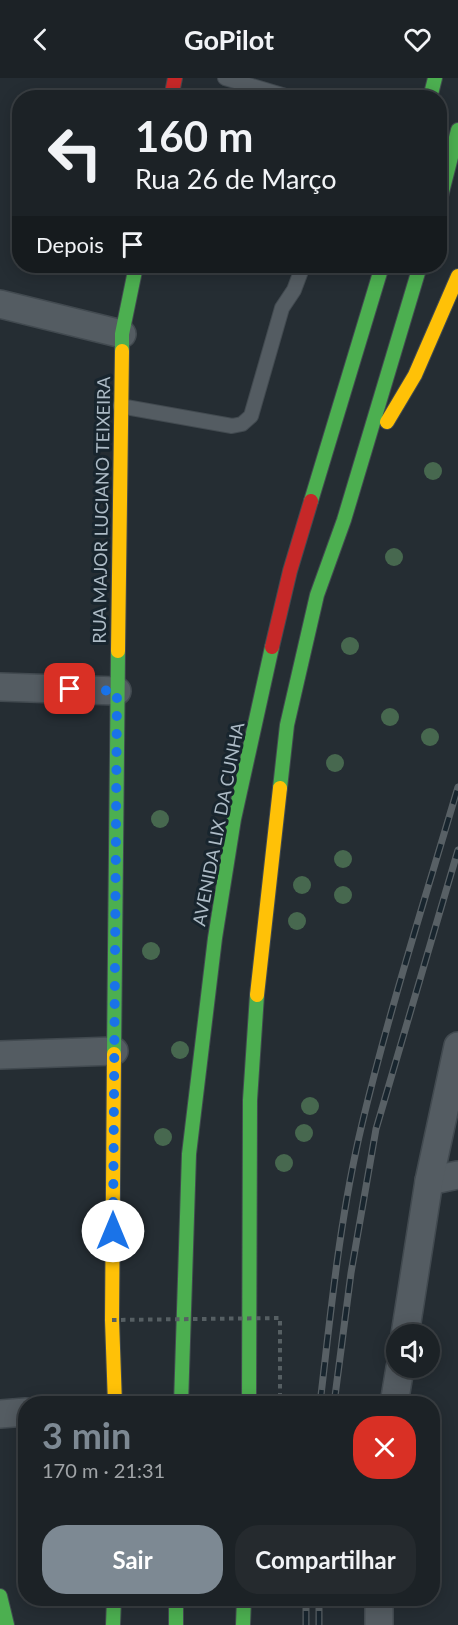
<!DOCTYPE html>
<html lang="pt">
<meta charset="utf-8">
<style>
:root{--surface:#1c2226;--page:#252a2e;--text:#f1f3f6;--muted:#a0a4a7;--line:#3a3f43;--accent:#7d8993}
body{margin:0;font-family:Lato,sans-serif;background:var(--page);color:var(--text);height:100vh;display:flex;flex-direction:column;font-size:22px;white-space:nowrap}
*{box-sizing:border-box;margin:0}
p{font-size:20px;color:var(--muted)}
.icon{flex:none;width:33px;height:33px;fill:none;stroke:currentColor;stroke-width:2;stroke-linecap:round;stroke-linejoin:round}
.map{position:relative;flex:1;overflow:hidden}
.panel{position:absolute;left:18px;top:1318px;width:422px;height:210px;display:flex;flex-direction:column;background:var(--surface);border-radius:24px;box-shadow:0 3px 15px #0003,0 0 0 2px var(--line)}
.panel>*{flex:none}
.banner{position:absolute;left:12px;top:12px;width:435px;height:183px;border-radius:24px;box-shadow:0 3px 15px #0003,0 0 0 2px var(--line);background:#1c2226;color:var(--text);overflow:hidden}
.tools{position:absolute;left:386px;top:1246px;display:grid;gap:12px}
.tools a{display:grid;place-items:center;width:54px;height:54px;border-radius:50%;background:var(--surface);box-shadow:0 3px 15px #0003,0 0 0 2px var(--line);font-size:30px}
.pin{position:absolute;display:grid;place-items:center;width:51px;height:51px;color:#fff;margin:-26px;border-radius:12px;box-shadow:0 3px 9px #0006}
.me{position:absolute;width:66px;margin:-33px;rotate:0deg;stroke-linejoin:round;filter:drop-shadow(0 0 4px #0008)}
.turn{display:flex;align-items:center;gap:21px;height:126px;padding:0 24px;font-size:27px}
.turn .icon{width:78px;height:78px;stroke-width:2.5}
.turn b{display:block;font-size:42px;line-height:51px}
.then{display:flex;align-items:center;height:57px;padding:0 24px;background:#0003;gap:12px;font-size:22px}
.round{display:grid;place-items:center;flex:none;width:63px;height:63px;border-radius:24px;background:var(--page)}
.head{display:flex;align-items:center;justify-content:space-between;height:102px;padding:0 24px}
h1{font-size:36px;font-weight:700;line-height:45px;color:var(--accent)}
.action{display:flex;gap:12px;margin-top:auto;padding:12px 24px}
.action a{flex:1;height:69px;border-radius:24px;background:var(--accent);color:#fff;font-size:24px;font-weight:700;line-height:69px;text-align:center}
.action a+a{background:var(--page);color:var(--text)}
header{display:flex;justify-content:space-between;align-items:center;height:78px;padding:0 24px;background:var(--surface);font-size:27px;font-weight:700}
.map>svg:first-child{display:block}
</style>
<header><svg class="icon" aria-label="back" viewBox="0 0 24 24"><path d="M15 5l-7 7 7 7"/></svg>GoPilot<svg class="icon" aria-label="heart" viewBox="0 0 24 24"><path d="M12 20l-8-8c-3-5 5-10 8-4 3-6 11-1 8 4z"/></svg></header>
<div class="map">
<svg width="458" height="1547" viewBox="0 0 458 1547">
<rect width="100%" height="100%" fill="#252d33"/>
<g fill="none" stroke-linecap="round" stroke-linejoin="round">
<!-- lane casing -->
<g stroke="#424a50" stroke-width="16">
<g id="lane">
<path d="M225,0L292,20"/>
<path d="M120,328L232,348L242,346L251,338L282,230L294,212L303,188"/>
</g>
</g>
<!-- street casing -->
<g stroke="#424a50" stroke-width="30">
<g id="street">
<path d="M0,226L122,256"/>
<path d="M0,609L117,613"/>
<path d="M0,977L114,973"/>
<path d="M429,1103L458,1097"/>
<path d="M405,1257L429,1103L458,968"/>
<path d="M394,1326L400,1290"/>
<path d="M0,1336L26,1334"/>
<path d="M379,1547V1521"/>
</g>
</g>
<!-- fast casing -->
<g stroke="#424a50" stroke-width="16">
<g id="fast">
<path d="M430,20L435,0"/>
<path d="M440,122L458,52"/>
<path d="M122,273V256L136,188"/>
<path d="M311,423L382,188"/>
<path d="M280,710L287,647L317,517L344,442L420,188"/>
<path d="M114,976L118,573"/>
<path d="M181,1326L189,1076L215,860L234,741L272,569"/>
<path d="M249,1326L250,1022L257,917"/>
<path d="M0,1518L7,1547"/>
<path d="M176,1521V1547"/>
<path d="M113,1547L114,1521"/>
<path d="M243,1547L244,1521"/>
</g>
</g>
<!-- slow casing -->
<g stroke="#424a50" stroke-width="16">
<g id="slow">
<path d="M387,344L415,297L458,198"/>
<path d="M118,573L122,273"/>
<path d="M257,917L280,710"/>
<path d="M114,976L112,1242L115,1326"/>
</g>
</g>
<!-- jam casing -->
<g stroke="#424a50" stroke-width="16">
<g id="jam">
<path d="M171,20L175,0"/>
<path d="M272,569L290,493L311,423"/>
</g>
</g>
<!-- lane -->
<use href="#lane" stroke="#545c62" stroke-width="14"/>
<!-- street -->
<use href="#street" stroke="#545c62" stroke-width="27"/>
<!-- fast -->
<use href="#fast" stroke="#4caf50" stroke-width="14"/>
<!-- slow -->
<use href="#slow" stroke="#ffc107" stroke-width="14"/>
<!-- jam -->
<use href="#jam" stroke="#c62828" stroke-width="14"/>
<!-- rail casing -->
<g stroke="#586065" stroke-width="7">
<g id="rail">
<path d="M320,1326C331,1232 340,1138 362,1046C389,933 425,821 458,709"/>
<path d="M334,1326L351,1195L376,1051L458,772"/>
<path d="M306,1547V1521"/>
<path d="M319,1547V1521"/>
</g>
</g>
<!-- rail -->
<use href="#rail" stroke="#18252e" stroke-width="4.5" stroke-dasharray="14" stroke-linecap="butt"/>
<!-- path-bridge -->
<path stroke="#565f63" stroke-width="4" stroke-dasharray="4.5 4.5" stroke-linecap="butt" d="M112,1242L280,1240V1326"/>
</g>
<!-- trees -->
<g fill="#47684f">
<circle cx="433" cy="393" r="9"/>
<circle cx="394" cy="479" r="9"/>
<circle cx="350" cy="568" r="9"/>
<circle cx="390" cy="639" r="9"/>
<circle cx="430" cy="659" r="9"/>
<circle cx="335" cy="685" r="9"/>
<circle cx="160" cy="741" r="9"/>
<circle cx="343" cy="781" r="9"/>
<circle cx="302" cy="807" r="9"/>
<circle cx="343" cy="817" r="9"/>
<circle cx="297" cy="843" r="9"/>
<circle cx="151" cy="873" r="9"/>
<circle cx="180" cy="972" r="9"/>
<circle cx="310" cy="1028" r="9"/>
<circle cx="304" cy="1055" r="9"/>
<circle cx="163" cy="1059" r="9"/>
<circle cx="284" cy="1085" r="9"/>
</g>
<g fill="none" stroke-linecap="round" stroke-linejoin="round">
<!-- route -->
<path stroke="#1a73e8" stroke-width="10" stroke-dasharray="0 18" d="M70,611L117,613L113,1153"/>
</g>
<g text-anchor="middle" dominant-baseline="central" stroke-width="6" stroke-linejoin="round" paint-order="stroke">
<!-- street labels -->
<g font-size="18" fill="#adbbc6" stroke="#18252e">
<text transform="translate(101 432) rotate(-89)">RUA MAJOR LUCIANO TEIXEIRA</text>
<text transform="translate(218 746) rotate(-79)">AVENIDA LIX DA CUNHA</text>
</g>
</g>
</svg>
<div class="tools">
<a><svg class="icon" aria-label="sound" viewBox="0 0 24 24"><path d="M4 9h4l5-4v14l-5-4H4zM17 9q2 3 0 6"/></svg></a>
</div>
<div class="pin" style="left:70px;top:611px;background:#d93025"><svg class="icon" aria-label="arrive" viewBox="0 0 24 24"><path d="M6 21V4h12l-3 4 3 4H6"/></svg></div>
<svg class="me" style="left:113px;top:1153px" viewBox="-20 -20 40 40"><circle r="19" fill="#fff"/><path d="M0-13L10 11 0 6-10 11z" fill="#1a73e8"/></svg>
<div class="banner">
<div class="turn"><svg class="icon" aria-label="left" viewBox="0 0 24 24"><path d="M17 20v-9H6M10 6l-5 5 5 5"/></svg><div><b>160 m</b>Rua 26 de Março</div></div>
<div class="then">Depois<svg class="icon" aria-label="arrive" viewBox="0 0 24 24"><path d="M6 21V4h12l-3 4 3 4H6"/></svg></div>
</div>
<section class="panel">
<div class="head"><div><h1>3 min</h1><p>170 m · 21:31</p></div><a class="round" style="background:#d93025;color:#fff"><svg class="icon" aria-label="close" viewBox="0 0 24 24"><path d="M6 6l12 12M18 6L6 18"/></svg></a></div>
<div class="action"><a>Sair</a><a>Compartilhar</a></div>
</section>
</div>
